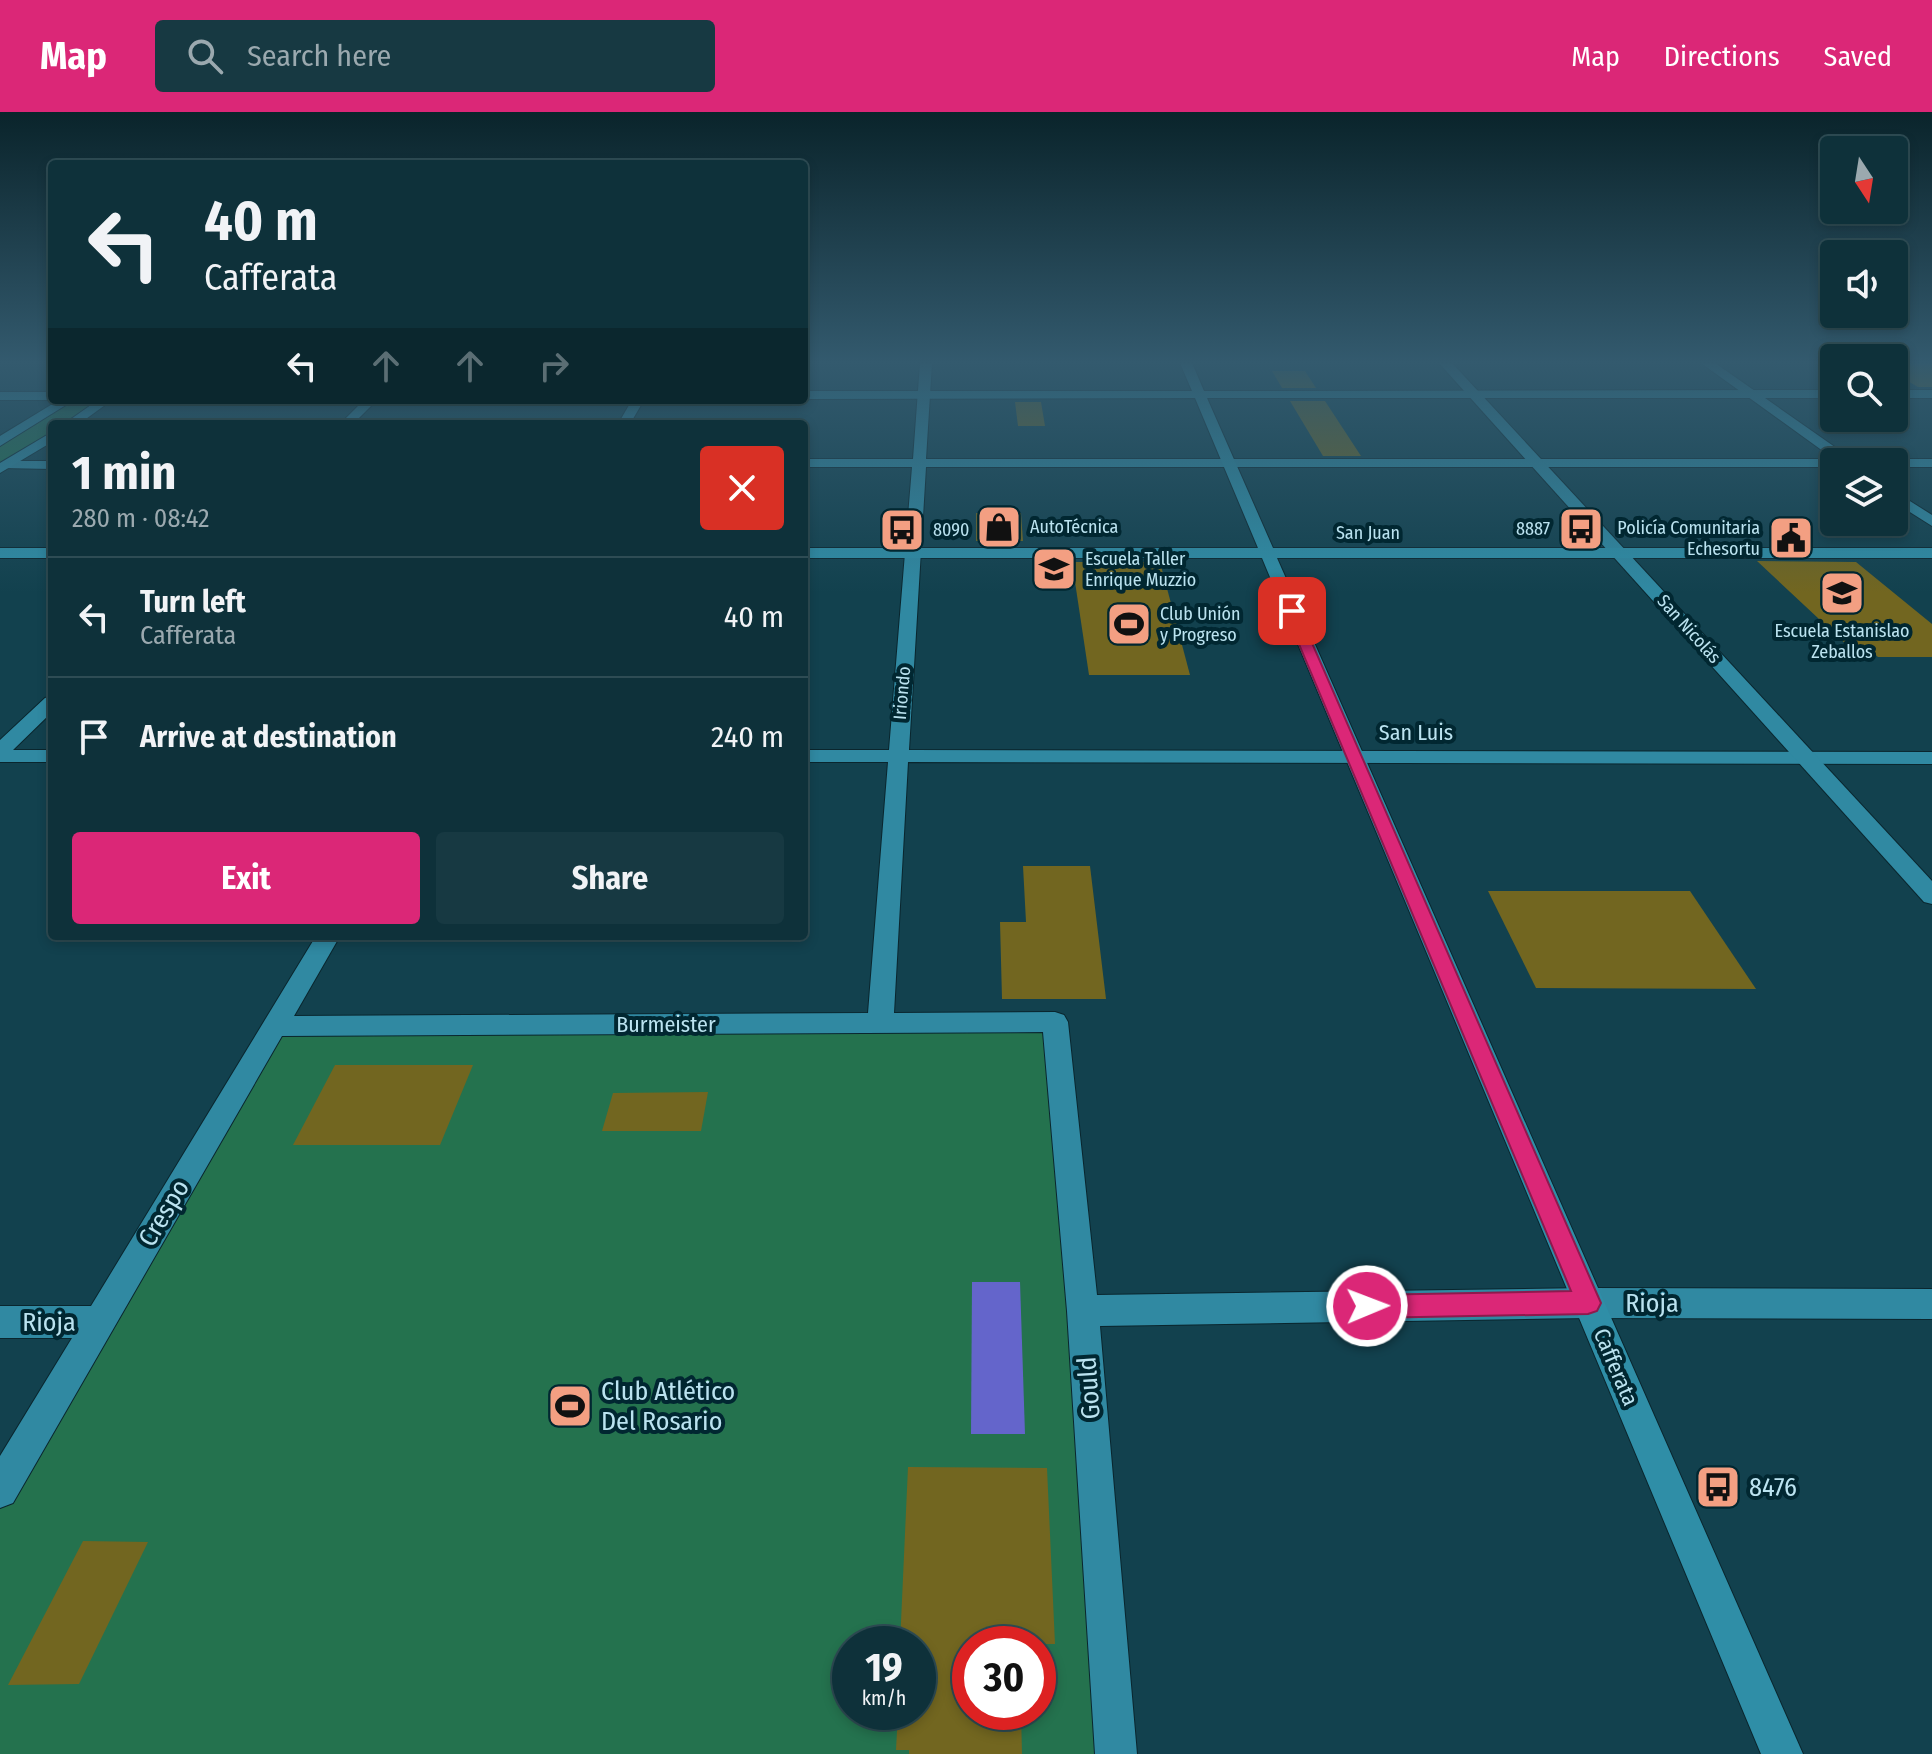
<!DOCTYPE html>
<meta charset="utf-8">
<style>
:root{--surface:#0e313a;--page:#173942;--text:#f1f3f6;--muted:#9ba9af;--line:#2e4c54;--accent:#db2777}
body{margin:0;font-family:"Fira Sans Condensed",sans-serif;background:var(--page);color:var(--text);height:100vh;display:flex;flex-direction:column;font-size:30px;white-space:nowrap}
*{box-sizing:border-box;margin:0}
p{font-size:26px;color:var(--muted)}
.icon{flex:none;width:44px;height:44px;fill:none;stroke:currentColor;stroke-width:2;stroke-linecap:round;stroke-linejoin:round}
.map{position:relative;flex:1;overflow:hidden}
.side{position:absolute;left:48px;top:308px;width:760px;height:520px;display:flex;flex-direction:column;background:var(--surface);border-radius:8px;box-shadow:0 4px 12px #0003,0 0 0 2px var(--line)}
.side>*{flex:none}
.banner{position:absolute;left:48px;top:48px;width:760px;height:244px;border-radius:8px;box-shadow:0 4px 12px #0003,0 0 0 2px var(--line);background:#0e313a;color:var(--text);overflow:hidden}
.needle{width:52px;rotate:168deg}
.tools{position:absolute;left:1820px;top:24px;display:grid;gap:16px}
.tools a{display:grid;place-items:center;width:88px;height:88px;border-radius:8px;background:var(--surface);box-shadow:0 4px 12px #0003,0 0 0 2px var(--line);font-size:40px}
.speed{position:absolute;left:832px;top:1514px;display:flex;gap:16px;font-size:40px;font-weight:700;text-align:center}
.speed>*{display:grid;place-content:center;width:104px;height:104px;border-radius:50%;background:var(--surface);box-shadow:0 4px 12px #0003,0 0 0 2px var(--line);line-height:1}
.speed small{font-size:20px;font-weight:400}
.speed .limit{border:12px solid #d22;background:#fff;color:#111}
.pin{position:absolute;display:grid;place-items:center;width:68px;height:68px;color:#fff;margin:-34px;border-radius:16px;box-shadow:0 4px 12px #0006}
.me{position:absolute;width:88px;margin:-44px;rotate:89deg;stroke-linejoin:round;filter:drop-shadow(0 0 6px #0008)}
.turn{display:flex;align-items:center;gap:28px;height:168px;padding:0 24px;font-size:36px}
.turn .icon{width:104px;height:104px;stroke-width:2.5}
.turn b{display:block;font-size:56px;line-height:68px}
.lanes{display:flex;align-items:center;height:76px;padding:0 24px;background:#0003;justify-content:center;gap:40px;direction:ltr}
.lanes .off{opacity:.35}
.round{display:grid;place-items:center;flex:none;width:84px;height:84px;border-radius:8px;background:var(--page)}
.headline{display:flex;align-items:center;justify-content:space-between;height:136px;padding:0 24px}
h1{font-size:48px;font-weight:700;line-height:60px}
.button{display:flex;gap:16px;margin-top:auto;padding:16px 24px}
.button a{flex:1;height:92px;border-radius:8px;background:var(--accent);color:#fff;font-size:32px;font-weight:700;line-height:92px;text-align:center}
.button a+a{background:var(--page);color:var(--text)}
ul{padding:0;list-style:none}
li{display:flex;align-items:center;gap:24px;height:120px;padding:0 24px;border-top:2px solid var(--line)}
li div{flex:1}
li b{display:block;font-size:30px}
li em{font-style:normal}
header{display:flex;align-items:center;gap:48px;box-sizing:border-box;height:112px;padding:0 40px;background:var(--accent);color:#fff}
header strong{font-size:38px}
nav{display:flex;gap:44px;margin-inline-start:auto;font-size:28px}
.search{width:560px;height:72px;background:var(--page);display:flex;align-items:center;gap:20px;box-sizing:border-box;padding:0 28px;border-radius:8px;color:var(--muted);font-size:30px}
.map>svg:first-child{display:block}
</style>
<header>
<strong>Map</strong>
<div class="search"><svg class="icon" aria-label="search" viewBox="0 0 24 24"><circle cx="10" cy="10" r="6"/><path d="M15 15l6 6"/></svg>Search here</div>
<nav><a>Map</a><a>Directions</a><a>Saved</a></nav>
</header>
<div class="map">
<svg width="1932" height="1642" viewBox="0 0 1932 1642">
<rect width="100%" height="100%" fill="#12414e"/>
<!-- green -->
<g fill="#24724e" fill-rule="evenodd">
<path d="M68,288H106L70,312H52V324L0,357V330Z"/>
<path d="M1055,910L1116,1642H0V1378L278,914ZM850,1532H918V1600H850ZM970,1532H1038V1600H970Z"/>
</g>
<!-- water -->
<path fill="#6465cb" d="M972,1170H1020L1025,1322H971Z"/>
<!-- building -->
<g fill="#726620">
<path d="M1894,251H1932V275H1918L1894,261Z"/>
<path d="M1272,259H1305L1316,276H1282Z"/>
<path d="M1290,289H1325L1361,344H1323Z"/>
<path d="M1015,290H1041L1045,314H1018Z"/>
<path d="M976,401H1021L1023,429H976Z"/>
<path d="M1757,449L1856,450L1932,512V545H1878L1866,535H1849Z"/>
<path d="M1072,450H1160L1190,563H1089Z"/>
<path d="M1023,754H1090L1106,887H1002L1000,810H1026Z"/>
<path d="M1488,779H1690L1756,877L1536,876Z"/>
<path d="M335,953H473L440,1033H293Z"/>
<path d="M708,980L701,1019H602L613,981Z"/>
<path d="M908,1355L1047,1356L1055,1532H970V1600H1021L1022,1642H909V1638H896L898,1600H918V1532H900Z"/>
<path d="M83,1429L148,1430L79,1572L8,1573Z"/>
</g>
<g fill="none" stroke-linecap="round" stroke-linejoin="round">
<!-- minor casing -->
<g stroke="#0a262e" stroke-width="2">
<g id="minor">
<path d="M920,251H932L926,347H1834L1701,251H1715L1852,347L1854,350H1834V355H926L909,638L1932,640V652L908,650L894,901L1055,900L1064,903L1068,910L1097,1183L1588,1176L1932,1177V1207L1588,1206L1100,1214L1137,1642H1095L1067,1199L1043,920L282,924L13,1391L0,1396V1344L72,1226H0V1194H91L316,824H340L294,904L868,901L888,650H804V638H889L912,355H804V347H913Z"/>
<path d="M364,288H377L353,312H340Z"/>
<path d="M632,288H644L630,312H618Z"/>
<path d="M1894,347H1932V355H1894V350H1888Z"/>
<path d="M7,349H52V357L2,356L0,353Z"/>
<path d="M1894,379L1932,403V414L1894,390Z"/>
<path d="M52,584V600L13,638H52V650H0V628L45,586Z"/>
</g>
</g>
<!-- tertiary casing -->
<g stroke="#0a262e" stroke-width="2">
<path id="tertiary" d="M1439,251H1452L1932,769V792L1924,790Z"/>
</g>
<!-- secondary casing -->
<g stroke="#0a262e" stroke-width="2">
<g id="secondary">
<path d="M1180,251H1192L1204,279L1834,278V286H1207L1273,436H1932V446H1277L1803,1642H1761L1262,446H804V436H1258L1195,286L804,287V279H1192Z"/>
<rect x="1894" y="278" width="38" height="8"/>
<rect x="0" y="280" width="52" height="8"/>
<path d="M59,288H74L0,334V324Z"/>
<path d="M98,288H112L79,312H64Z"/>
<path d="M52,320V330L0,361V351Z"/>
<rect x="0" y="436" width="52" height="10"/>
</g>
</g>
<!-- minor -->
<use href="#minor" fill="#3089a2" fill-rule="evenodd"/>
<!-- tertiary -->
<use href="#tertiary" fill="#3089a2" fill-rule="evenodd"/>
<!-- secondary -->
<use href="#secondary" fill="#2f8ea7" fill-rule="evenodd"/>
</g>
<!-- sky -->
<linearGradient id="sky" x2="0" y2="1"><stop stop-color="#0a242b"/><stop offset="0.52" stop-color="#335a6e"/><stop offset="1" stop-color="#335a6e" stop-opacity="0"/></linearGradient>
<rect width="1932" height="481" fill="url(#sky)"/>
<!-- route -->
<path fill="#db2777" stroke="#8e194d" stroke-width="2" d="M1292,495L1298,499L1597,1182L1601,1191L1597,1199L1588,1202L1367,1206L1359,1203L1355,1194L1359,1186L1367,1183L1571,1179L1285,499Z"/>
<!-- icons -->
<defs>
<g id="shop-square" transform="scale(2.3)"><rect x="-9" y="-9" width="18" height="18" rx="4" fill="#f39f82" stroke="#012731"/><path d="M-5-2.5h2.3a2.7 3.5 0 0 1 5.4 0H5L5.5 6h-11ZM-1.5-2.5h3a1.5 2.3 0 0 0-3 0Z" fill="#111"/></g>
<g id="bus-square" transform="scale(2.3)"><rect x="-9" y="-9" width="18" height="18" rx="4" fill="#f39f82" stroke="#012731"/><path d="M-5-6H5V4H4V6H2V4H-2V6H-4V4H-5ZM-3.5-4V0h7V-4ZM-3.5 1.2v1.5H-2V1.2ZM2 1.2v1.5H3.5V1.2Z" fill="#111"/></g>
<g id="civic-square" transform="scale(2.3)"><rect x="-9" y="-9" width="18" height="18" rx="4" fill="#f39f82" stroke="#012731"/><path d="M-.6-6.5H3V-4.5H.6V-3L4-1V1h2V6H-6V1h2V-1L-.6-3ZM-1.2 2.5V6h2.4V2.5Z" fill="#111"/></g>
<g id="university-square" transform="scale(2.3)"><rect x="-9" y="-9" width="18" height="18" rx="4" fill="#f39f82" stroke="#012731"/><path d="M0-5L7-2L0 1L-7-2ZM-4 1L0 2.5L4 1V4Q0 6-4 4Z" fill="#111"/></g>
<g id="school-square" transform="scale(2.3)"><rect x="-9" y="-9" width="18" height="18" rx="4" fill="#f39f82" stroke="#012731"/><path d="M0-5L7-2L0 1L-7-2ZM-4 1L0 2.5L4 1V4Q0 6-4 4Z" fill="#111"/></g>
<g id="stadium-square" transform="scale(2.3)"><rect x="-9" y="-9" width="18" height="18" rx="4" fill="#f39f82" stroke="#012731"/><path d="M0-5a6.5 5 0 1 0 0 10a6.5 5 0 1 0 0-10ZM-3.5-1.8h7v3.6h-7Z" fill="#111"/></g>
</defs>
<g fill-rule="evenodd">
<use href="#shop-square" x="999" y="415"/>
<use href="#bus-square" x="1581" y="417"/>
<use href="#bus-square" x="902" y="418"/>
<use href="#civic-square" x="1791" y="426"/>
<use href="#university-square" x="1054" y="457"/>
<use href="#school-square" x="1842" y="481"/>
<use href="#stadium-square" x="1129" y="512"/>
<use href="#stadium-square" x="570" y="1294"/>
<use href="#bus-square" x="1718" y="1375"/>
</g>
<g text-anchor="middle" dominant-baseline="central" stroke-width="8" stroke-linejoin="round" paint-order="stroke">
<!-- far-poi labels -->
<g font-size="18" fill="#bbe3f0" stroke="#012731" text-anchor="start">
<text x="1030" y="415">AutoTécnica</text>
<text x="1760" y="416" text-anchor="end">Policía Comunitaria<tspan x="1760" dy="21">Echesortu</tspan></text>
<text x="1550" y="417" text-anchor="end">8887</text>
<text x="933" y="418">8090</text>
<text x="1085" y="447">Escuela Taller<tspan x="1085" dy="21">Enrique Muzzio</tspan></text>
<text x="1160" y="502">Club Unión<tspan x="1160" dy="21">y Progreso</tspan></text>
<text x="1842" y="519" text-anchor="middle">Escuela Estanislao<tspan x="1842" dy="21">Zeballos</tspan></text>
</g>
<!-- far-street labels -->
<g font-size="18" fill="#bbe3f0" stroke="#012731">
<text x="1368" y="421">San Juan</text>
<text transform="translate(1689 517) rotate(48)">San Nicolás</text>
<text transform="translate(902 581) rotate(-85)">Iriondo</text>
</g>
<!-- street labels -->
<g font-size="22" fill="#bbe3f0" stroke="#012731">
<text x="1416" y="620">San Luis</text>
<text x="666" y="912">Burmeister</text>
<text transform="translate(1616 1255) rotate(67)">Cafferata</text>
</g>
<!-- near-street labels -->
<g font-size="26" fill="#bbe3f0" stroke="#012731">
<text transform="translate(164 1101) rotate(-59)">Crespo</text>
<text x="1652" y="1191">Rioja</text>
<text x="49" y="1210">Rioja</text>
<text transform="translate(1089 1276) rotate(-94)">Gould</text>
</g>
<!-- near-poi labels -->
<g font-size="26" fill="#bbe3f0" stroke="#012731" text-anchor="start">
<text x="601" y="1279">Club Atlético<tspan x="601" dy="30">Del Rosario</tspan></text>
<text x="1749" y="1375">8476</text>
</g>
</g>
</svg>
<div class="tools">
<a><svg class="needle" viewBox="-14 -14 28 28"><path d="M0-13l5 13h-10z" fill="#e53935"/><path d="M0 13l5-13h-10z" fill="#9ba9af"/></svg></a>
<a><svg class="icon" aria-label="sound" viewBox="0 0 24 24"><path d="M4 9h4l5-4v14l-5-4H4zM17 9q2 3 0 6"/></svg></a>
<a><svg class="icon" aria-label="search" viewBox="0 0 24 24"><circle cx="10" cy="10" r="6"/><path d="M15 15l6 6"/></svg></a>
<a><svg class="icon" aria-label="layers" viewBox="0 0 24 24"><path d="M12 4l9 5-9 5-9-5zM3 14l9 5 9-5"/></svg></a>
</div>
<div class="speed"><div>19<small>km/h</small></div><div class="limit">30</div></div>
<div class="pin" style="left:1292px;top:499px;background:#d93025"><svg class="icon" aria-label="arrive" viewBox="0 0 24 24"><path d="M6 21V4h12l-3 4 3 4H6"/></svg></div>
<svg class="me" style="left:1367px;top:1194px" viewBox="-20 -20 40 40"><circle r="17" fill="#db2777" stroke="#fff" stroke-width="3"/><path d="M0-11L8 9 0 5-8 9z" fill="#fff"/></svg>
<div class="banner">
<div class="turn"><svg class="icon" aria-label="left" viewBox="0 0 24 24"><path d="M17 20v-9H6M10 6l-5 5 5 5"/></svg><div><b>40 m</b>Cafferata</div></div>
<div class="lanes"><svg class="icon" aria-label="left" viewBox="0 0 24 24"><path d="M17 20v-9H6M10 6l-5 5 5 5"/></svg><svg class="icon off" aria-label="ahead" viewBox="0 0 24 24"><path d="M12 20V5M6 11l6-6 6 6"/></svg><svg class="icon off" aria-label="ahead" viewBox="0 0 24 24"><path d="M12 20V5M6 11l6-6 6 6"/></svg><svg class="icon off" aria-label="right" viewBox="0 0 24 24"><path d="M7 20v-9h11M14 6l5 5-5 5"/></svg></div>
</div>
<section class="side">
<div class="headline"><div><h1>1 min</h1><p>280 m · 08:42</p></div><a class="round" style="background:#d93025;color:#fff"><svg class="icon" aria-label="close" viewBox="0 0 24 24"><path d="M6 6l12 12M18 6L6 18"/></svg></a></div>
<ul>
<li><svg class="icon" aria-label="left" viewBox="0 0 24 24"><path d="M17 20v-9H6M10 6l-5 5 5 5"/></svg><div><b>Turn left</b><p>Cafferata</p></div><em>40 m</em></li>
<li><svg class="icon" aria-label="arrive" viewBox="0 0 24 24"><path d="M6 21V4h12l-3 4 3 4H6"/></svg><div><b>Arrive at destination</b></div><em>240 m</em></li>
</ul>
<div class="button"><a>Exit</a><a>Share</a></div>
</section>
</div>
